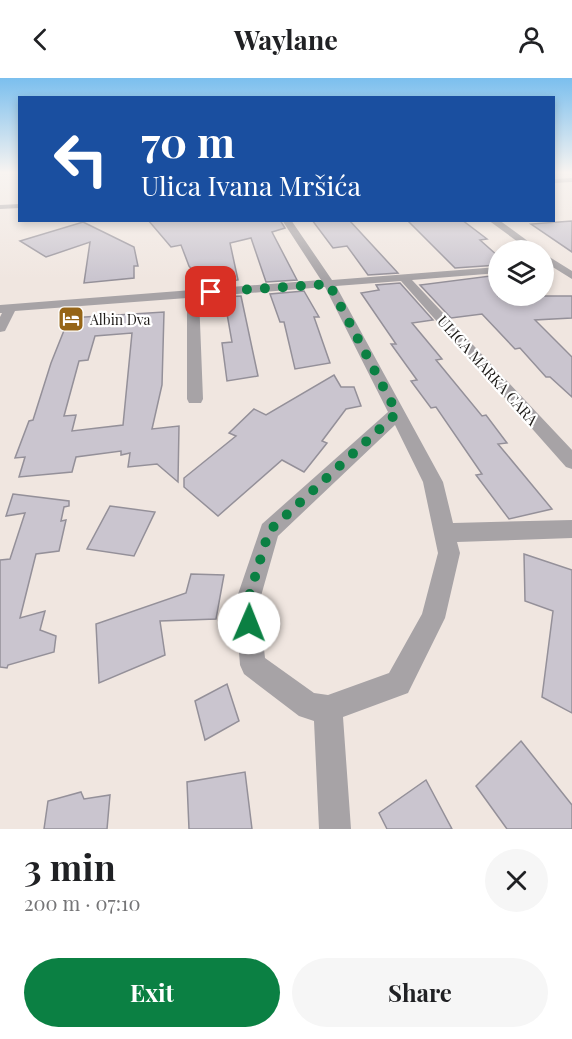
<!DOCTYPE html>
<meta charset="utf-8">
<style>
:root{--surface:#fff;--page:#f6f6f6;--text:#202124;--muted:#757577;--accent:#0b8043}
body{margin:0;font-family:"Playfair Display",serif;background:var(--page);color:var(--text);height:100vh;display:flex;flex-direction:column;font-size:22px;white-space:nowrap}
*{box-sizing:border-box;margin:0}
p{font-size:20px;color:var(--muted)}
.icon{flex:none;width:33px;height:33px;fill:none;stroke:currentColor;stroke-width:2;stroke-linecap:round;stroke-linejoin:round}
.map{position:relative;height:751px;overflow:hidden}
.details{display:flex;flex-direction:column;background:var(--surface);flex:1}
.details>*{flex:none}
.top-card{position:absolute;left:18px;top:18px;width:537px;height:126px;border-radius:0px;box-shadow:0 3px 9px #0003;background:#1a4fa0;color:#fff;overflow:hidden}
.fabs{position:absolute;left:488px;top:162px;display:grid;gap:12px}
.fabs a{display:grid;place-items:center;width:66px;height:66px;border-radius:50%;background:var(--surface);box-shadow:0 3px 9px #0003;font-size:30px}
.pin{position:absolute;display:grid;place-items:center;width:51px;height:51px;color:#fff;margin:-26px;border-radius:12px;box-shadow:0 3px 9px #0006}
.me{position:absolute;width:66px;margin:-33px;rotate:1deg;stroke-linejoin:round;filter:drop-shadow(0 0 4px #0008)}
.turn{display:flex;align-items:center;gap:21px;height:126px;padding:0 24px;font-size:27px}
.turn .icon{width:78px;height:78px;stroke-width:2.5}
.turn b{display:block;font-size:42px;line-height:51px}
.round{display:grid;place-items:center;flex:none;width:63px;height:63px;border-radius:32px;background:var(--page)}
.head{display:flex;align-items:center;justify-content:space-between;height:102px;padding:0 24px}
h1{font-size:36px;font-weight:700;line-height:45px}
.primary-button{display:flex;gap:12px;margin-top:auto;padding:12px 24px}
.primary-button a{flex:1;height:69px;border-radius:36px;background:var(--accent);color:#fff;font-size:24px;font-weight:700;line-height:69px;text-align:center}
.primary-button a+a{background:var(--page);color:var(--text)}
header{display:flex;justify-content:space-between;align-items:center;height:78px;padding:0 24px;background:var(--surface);font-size:27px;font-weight:700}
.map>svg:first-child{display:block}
</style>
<header><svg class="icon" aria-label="back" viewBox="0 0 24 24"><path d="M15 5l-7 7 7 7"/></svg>Waylane<svg class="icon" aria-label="person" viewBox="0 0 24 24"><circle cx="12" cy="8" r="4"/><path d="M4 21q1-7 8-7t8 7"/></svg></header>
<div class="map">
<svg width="572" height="751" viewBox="0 0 572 751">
<rect width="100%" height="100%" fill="#f0e6e0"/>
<!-- building -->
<g fill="#cac5cf" stroke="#949099" stroke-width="1.5" fill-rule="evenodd">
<path d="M148,142H280L285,150L272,154L297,202L266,204L251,160L230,165L238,202L205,207L189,188L181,167L171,169Z"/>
<path d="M312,142H349L398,195L368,197L347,168L333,170Z"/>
<path d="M407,142H462L487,161L480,162L498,178V187L455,190Z"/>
<path d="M572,143V174L531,146Z"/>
<path d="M83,144L134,169L138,188H134V200L84,205L90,164L46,179L20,163Z"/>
<path d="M498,197V218H572V240L535,242L572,279V319L550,299H546L520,270L515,271L482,236L451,240L420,207Z"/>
<path d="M400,205L433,242L412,245L442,281L436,282L482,338L486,337L507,365L498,366L552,431L509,441L476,397L482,396L436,329L431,330L411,303L417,302L391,266H396L361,215L379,212L376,207Z"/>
<path d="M304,213L319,239H314L330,285L295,291L284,244H280L270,216Z"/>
<path d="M241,218L258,298L227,303L222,265L232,264L224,219Z"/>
<path d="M164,234L162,307L152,351L179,348L178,404L157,386L128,389L130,375L121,377V373L76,379L72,394L19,399L25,379L15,380L29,343L33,342L51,285L69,240ZM132,255L123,347L72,353L76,337L64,338L79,283L88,282L95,258Z"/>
<path d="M334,297L341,309H354L361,328L346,331L322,363L327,365L304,394L282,382L218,438L184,409V400L236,358L229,355L254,331L266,337Z"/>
<path d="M13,416L69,423V428L64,429L61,443L66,442L59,473L36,476L20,540L45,533L40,552L56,558L54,574L8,587L7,590L0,589V482L10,481L25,435L6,438Z"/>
<path d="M110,428L155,434L134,478L87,471Z"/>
<path d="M524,476L572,492V635L542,619L553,533L525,523Z"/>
<path d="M191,496L224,497L216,541L160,543L165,577L99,605L96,546L186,515Z"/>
<path d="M227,606L239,643L205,662L195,623Z"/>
<path d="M521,663L572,727V751H507L476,708Z"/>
<path d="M245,694L252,751H189L187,704Z"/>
<path d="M426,702L452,751H387L379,735Z"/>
<path d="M81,714L84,721L110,717L107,751H44L48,723Z"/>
</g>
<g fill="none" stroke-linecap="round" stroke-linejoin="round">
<!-- minor -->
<g fill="#a7a3a6" fill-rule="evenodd">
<path d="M572,100V104L554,105V101Z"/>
<path d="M20,126V130L0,131V127Z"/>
<path d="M282,142H291L332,202L498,189V195L412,202L572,372V391L566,389L401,203L336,208L443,404L453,445L572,442V460L457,464L460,475L445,540L408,615L343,639L351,751H319L314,643L299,638L244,596L240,587L235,525L262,446L388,334L325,209L199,219L203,321L201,325H189L187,321V220L15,233L5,253L0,254V239L2,235H0V227L321,202ZM395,347L423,404L438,475L422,536L389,595L328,617L314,615L265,580L259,525L278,458Z"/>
<path d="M488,142H499L540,172H529Z"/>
<path d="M543,175L572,193V201L543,183Z"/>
</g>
</g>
<!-- sky -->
<linearGradient id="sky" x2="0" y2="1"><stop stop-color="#7bbfee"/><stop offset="0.47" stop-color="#f8f4f1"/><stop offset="1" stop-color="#f8f4f1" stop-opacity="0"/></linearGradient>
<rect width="572" height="201" fill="url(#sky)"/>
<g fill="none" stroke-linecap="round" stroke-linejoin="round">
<!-- route -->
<path stroke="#0b8043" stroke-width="10" stroke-dasharray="0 18" d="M211,214L329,206L397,335L269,453L247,525L249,545"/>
</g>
<!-- icons -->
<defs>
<g id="hotel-square" transform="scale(1.35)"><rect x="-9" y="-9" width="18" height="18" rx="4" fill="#966517" stroke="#fff"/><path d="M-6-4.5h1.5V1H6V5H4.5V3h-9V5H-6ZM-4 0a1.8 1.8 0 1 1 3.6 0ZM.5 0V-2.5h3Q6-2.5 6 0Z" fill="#fff"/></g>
</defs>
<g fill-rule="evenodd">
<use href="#hotel-square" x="71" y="241"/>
</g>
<g text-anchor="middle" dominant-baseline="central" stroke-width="4.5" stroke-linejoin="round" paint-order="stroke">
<!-- far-poi labels -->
<g font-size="14" fill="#1d1a17" stroke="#fff" text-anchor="start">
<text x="90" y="241">Albin Dva</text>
</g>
<!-- street labels -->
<g font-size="15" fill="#1d1a17" stroke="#fff">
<text transform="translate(488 292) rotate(48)">ULICA MARKA CARA</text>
</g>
</g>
</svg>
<div class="fabs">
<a><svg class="icon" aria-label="layers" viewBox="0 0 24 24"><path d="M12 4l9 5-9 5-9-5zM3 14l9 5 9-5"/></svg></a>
</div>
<div class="pin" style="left:211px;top:214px;background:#d93025"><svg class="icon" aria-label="arrive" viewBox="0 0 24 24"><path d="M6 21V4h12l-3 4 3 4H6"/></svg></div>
<svg class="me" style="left:249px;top:545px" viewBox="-20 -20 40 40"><circle r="19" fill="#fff"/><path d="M0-13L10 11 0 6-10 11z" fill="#0b8043"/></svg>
<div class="top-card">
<div class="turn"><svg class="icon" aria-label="left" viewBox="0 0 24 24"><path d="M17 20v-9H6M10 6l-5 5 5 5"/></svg><div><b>70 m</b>Ulica Ivana Mršića</div></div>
</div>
</div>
<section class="details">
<div class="head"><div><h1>3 min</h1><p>200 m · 07:10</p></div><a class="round"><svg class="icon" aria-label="close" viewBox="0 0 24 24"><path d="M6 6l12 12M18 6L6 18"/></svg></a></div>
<div class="primary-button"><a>Exit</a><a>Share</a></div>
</section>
